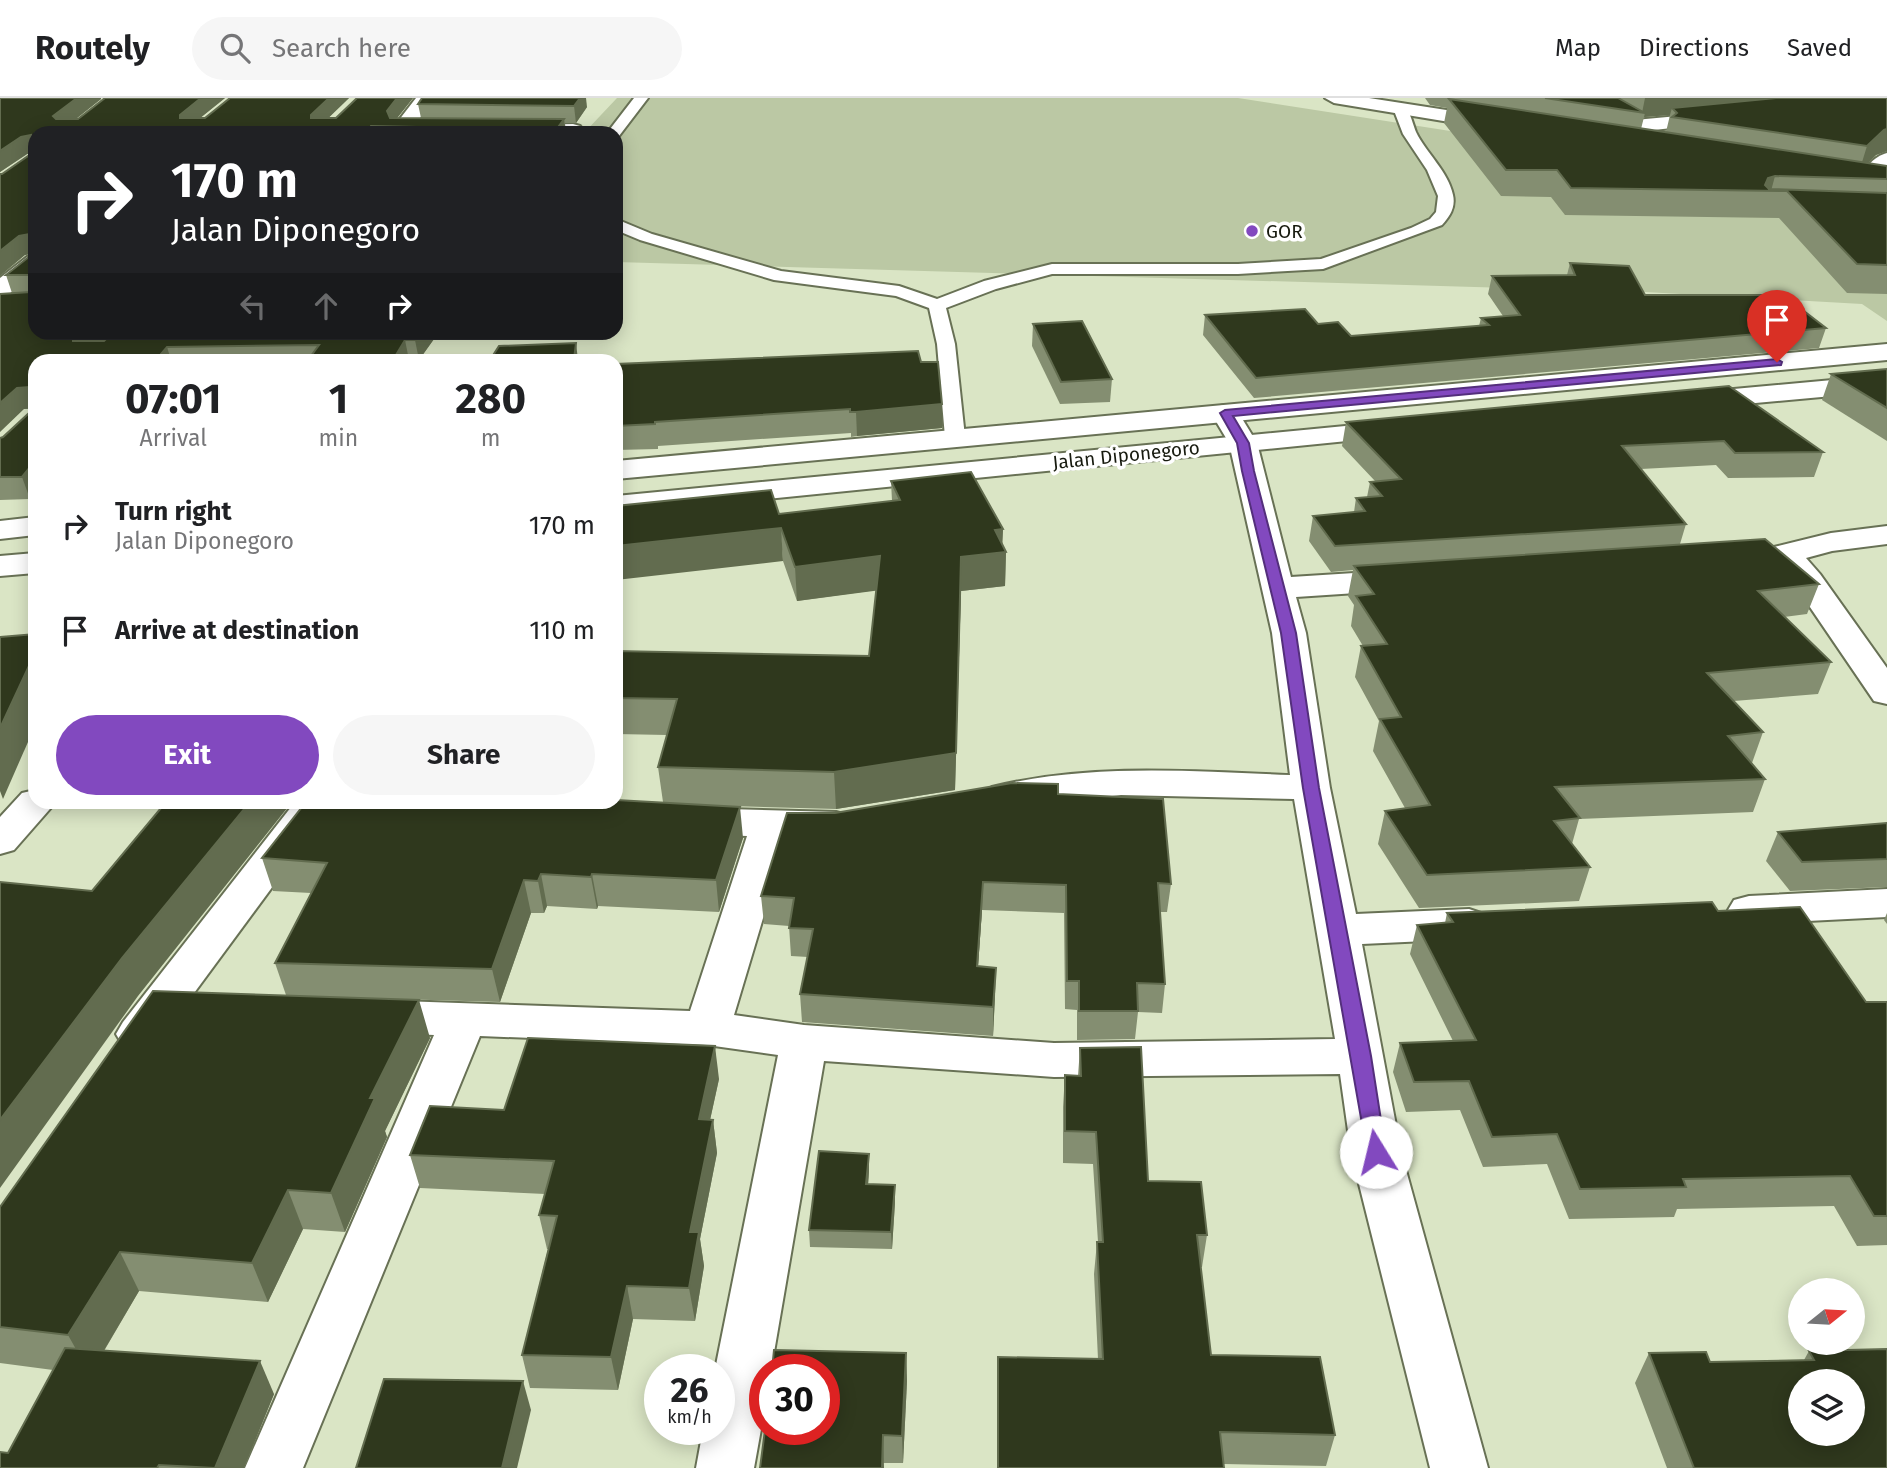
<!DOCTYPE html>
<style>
:root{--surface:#fff;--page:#f6f6f6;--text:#202124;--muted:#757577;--line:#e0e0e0;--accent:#8249bf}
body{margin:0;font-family:"Fira Sans",sans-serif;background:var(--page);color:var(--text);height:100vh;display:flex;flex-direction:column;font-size:26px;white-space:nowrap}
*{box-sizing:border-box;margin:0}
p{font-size:23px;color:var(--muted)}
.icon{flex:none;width:38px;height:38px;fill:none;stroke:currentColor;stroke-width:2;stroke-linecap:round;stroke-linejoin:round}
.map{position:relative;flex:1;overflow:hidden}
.sheet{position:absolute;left:28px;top:256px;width:595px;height:455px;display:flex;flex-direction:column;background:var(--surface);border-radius:21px;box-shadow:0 4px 18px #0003}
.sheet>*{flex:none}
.guide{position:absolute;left:28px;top:28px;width:595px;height:214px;border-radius:21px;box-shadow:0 4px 18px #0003;background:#202124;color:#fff;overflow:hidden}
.needle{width:46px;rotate:72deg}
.buttons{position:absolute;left:1788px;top:1180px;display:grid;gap:14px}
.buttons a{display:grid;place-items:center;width:77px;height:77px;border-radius:50%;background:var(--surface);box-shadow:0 4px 18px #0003;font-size:35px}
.speed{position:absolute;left:644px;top:1256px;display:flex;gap:14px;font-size:35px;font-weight:700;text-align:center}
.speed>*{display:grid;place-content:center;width:91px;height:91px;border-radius:50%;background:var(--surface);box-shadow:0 4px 18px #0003;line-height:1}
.speed small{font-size:18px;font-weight:400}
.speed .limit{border:10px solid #d22;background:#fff;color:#111}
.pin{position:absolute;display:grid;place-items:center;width:60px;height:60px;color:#fff;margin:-72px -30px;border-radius:50% 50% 50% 0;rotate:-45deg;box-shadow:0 0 7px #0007}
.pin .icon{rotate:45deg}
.me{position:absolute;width:77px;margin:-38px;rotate:351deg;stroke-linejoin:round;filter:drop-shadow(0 0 5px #0008)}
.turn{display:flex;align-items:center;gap:24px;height:147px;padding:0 28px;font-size:32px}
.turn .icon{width:91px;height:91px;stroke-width:2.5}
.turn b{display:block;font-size:49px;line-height:60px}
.lanes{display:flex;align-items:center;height:66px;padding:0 28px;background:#0003;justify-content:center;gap:35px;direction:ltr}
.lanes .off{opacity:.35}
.eta{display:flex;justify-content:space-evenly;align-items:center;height:119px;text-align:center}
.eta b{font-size:42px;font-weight:700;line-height:49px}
.action{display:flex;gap:14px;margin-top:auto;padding:14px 28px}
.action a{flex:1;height:80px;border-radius:42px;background:var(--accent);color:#fff;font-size:28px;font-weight:700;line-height:80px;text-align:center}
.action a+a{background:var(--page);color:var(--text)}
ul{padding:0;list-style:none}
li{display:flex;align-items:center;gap:21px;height:105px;padding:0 28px}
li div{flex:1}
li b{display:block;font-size:26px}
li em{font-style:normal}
header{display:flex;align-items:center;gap:42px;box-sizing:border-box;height:98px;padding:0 35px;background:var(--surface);border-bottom:2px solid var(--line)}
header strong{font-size:33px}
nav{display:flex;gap:38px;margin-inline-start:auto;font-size:24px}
.search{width:490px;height:63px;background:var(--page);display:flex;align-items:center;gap:18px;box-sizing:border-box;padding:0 24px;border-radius:38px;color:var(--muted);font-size:26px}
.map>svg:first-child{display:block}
</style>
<header>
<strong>Routely</strong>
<div class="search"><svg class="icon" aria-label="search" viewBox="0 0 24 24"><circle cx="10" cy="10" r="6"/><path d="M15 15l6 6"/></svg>Search here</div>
<nav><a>Map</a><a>Directions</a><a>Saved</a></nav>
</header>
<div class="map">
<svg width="1887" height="1370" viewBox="0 0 1887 1370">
<rect width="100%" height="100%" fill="#dae5c5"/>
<!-- green -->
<path fill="#bbc8a4" d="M617,0H1238L1887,101V223L1862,206L1645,194L616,164V35H584Z"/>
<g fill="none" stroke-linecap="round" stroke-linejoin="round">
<!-- lane casing -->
<g stroke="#687155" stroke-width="4">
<g id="lane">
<path d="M634,0H648L619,38L616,39V35H607Z"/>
<path d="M1400,6C1410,10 1412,24 1416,34C1426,55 1448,73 1453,97C1456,110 1449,119 1442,127L1323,171L1238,176H1052L996,191L946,210L955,246L965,339L962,343H948L945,339L937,246L929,210L896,198L774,182L640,142L616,132V121L652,136L781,173L899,188L937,201L984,183L1052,166H1238L1321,161L1411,130L1430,121L1436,114L1438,98L1427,72L1403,36L1393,10Z"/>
</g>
</g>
<!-- street casing -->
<g stroke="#687155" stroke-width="4">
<g id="street">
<path d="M416,0H434L416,26L447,28L450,32L447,35H395L392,31Z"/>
<path d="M1721,14L1728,16L1730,20L1728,24L1635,34L1626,28L1635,22Z"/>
<path d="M573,26L580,28L583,32L580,35L505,33L515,27Z"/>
<path d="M1887,55V72L1872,87H1858L1855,83C1862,73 1874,58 1887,55Z"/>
<path d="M35,157V175L8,197L0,199V180L27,159Z"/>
<path d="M1225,307L1235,309L1257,345L1291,479L1402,472L1413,475L1418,482L1413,489L1402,492L1296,499L1306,535L1330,690L1356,816L1469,811L1484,816L1490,826L1484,836L1469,841L1362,846L1401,1054L1488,1370H1430L1351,1054L1340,976L1054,979L824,963L771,1272H765V1309L754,1370H696L703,1332H719V1272H715L778,957L707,947L480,938L303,1370H245L434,937L371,934L355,930L348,918L355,906L371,902L690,913L747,738L690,736L676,732L670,723L676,714L690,710L836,714L850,718L856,727L850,736L836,740H787L734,917L804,927L1054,945L1335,941L1294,701L1121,697L1006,710L992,707L987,698L992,689C1088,665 1192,673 1290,677L1272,535L1229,345L1211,315L1215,309Z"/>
<path d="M1887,428V446L1832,453L1806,460L1820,476L1887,570V606L1874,603L1797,490L1769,456L1774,449L1831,435Z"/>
<path d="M35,692V704H56L14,752L0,756V719L22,695Z"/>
<path d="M295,704H335L155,948L139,953L123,948L116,936L123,924Z"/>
<path d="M1887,791V819L1749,826L1734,822L1728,812L1734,802L1749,798Z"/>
</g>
</g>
<!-- secondary casing -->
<g stroke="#687155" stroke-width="4">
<path id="secondary" d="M1325,0H1369L1498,20L1507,26L1498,32L1334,5Z"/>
</g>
<!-- primary casing -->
<g stroke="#687155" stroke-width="4">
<g id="primary">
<path d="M1887,246V262L616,381V363Z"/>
<path d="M1887,277V293L1690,311L1680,309L1676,303L1680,297L1690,295Z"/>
<path d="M1397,323L1407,325L1411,331L1407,337L616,416V398Z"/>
<path d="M35,419V437L0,441V423Z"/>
<path d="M35,455V475L0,478V458Z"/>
</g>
</g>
<!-- lane -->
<use href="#lane" fill="#fff" fill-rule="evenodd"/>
<!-- street -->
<use href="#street" fill="#fff" fill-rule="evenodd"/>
<!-- secondary -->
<use href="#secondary" fill="#fff" fill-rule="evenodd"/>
<!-- primary -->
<use href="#primary" fill="#fff" fill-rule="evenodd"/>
</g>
<!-- wall -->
<g fill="#848e71" fill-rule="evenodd">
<path d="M0,0L101,1L76,21H78L105,0H225L200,20H205L230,0H349L328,20H336L357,0H413L397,20H421L418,6L422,0L587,9L576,25H565L566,35H35L98,243H104L113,234H439L419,262H35L30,401L0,402V340L3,339L29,315V311H24L12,195L6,177L30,158V156L25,157L2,76L31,55L27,56L0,74Z"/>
<path d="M1425,0H1887V53L1876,57L1868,65L1887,68V196L1847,195L1779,120L1565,117L1551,99L1501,98L1444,25L1447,10L1430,7ZM1670,17L1666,34L1641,31L1644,19Z"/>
<path d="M1570,165L1645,197L1826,230L1819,250L1254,300L1203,237L1205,217L1318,226L1351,238L1479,228L1481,220L1503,218L1488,196L1492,178L1567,177Z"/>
<path d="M1033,226L1112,281L1110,304L1060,306L1032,248Z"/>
<path d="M921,264L942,306V330L857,338L851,339V335L658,348V351L616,352V266Z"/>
<path d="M1887,271V343L1822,302L1831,276Z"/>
<path d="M1729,288L1823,354L1814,379L1728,380L1716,367L1641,371L1686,426L1680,446L1819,486L1807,516L1784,519L1831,564L1818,596L1734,603L1763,634L1752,665L1765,681L1753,714L1579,721L1572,746L1590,769L1579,803L1419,810L1378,746L1385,713L1405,710L1373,653L1379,623L1355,579L1361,548H1363L1351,528L1354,507L1348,498L1353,472L1331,474L1309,443L1313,418L1354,414L1356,400L1367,399L1370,384L1375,383L1342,348L1346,324Z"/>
<path d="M891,383L1003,431L1002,446L1006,454L1005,488L961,493L955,692L836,711L731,708L743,740L719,814L598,808L597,811L547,808L544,815H531L500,904L361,900L430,940L385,1033L387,1039L345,1134L303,1131L268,1204L139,1193L104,1253L274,1296L244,1370H0L53,1272L0,1265V1109L286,897L275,865L311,795L273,793L262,760L663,704L658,669L667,637L616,636V553L869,558L876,492L797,503L783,463L779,416L892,403Z"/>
<path d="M1058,696L1171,786L1167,814H1160L1165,886L1162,915L1138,914L1135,941L1077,942V912L1065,911L1064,815L982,812L978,869L995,898L993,938L802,924L800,896L808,859L791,858L789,828L764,826L761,798L835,715Z"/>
<path d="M1887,725V789L1790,793L1766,763L1778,734Z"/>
<path d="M1718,813L1866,904H1887V1147L1857,1148L1834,1108L1677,1111L1674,1119L1569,1121L1547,1066L1483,1069L1460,1012L1406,1014L1393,974L1400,945L1453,943L1410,856L1417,827L1445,825L1447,815Z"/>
<path d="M1887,815V826L1884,822Z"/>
<path d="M1080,950L1148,1083L1207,1137L1202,1169H1201L1211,1257L1335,1337L1326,1368L1224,1366V1370H997L998,1259L1098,1261L1094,1176L1097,1144H1098L1093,1066L1063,1065V1009L1065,977L1078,978Z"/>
<path d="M719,981L710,1022H713L717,1055L700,1141L704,1168L695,1223L633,1221L618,1292L530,1290L522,1257L548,1151H547L539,1117L545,1096L420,1090L410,1057L504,1012Z"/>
<path d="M869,1073L868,1086L895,1104L892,1151L810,1149L809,1132Z"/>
<path d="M1809,1253L1887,1370H1667L1635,1285L1649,1255L1710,1264L1804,1262Z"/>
<path d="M906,1255L907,1283L903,1365H885L760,1370Z"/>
</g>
<!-- shaded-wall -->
<g fill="#626c4f">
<path d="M77,0H101V1L58,35L53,18Z"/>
<path d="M201,0H225L184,33L180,20V17Z"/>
<path d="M329,0H349L315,33L311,17Z"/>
<path d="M397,0H413L390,29L387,13Z"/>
<path d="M574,0H586L587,9L576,25L574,8Z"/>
<path d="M1645,0H1867L1677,15L1672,10L1670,17L1644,19L1645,15H1642Z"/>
<path d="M564,21L566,35H557L556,32Z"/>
<path d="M371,28L373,35H367Z"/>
<path d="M1887,31V53L1876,57L1859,74L1867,48L1884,32Z"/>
<path d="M31,37L35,54L27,56L0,74V53L21,39Z"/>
<path d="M1775,78L1771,93L1765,87L1768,80Z"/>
<path d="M30,136L35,155L25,157L0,178V153L19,138Z"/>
<path d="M79,234H107L80,260L73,243V240Z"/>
<path d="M421,234H439L419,262L415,242Z"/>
<path d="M405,242L409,262H393Z"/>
<path d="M576,245L578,262H574Z"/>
<path d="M167,249L171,262H156Z"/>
<path d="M29,289L35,310L24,311L0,334V305L17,290Z"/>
<path d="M942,306V330L857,338L856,314Z"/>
<path d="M35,363V396L30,401L22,379Z"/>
<path d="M781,430L783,463L616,482V448Z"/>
<path d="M1003,431L1002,454H1006L1005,488L961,493L955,692L836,711L834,674L961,459L995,432Z"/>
<path d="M880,458L881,492L797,503L795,469Z"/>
<path d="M35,555V628L3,701L0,693V630Z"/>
<path d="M250,704H292L138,898L0,1090V1022L122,860Z"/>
<path d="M740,709L743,740L719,814L716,782Z"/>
<path d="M541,776L547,808L544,815L538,783Z"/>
<path d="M592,776L598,808L597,811L591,779Z"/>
<path d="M524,782L531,815L500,904L492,871Z"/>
<path d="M983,784L982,812L976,897L977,868Z"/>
<path d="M996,870L995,898L993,938V909Z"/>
<path d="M419,902L430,940L385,1033L387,1039L345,1134L331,1095L370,1000Z"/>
<path d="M715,948L719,981L703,1054L699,1021Z"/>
<path d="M713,1022L717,1055L700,1141L704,1168L695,1223L689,1190L690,1134Z"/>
<path d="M869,1056V1073L867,1103L866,1086Z"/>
<path d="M895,1087V1104L892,1151L891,1134Z"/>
<path d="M288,1092L303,1131L268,1204L252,1165Z"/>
<path d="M120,1154L139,1193L90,1276L68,1237Z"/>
<path d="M627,1188L633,1221L618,1292L611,1259Z"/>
<path d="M906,1255L907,1283L903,1365L902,1338Z"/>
<path d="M260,1263L274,1296L244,1370H215Z"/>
<path d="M523,1283L531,1312L517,1370H502Z"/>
<path d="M883,1337L884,1370H882Z"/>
</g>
<!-- building -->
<g fill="#2f381d" stroke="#626c4f" stroke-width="2" fill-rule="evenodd">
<path d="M0,0H77L53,18L56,21H78L105,0H201L180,17V20H205L230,0H329L311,17V20H336L357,0H397L387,13L390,20L564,21L556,32L371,28L367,35H35V234H79L73,240V243H104L113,234H421L415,242H405L393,262H308L319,247L167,249L156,262H35V363L22,379H0V340L3,339L29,315V289L17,290L0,305V196L30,194V177H6L30,158V136L19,138L0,153V76H2L31,56V37L21,39L0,53Z"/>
<path d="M422,0H580L574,8L418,6Z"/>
<path d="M1545,0H1618L1645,15Z"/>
<path d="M1776,0H1887V31L1884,32L1867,48L1672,19L1677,15L1672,10Z"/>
<path d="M1449,1L1887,68V81L1775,78L1768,80L1765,87L1769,91L1887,95V167L1857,166L1787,93L1571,90L1557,72H1506Z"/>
<path d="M1570,165L1629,168L1645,197H1783L1826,230L1256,280L1205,217L1305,211L1318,226L1338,224L1351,238L1489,227L1481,220L1520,217L1492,178L1575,177Z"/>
<path d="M1082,223L1112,281L1061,284L1033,226Z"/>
<path d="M576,245L574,261L594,260L593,262H490L499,248Z"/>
<path d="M918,253L921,264H938L942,306L856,314H850V311L655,324V326L616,328V266Z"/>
<path d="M1887,271V310L1831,276Z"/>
<path d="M1729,288L1823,354L1735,355L1724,343L1622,348L1686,426L1335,448L1313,418L1365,413L1356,400L1382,398L1370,384L1401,381L1346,324Z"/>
<path d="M971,374L1003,431L995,432L1006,454L961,459L956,655L834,674L658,669L677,601L616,600V553L869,558L880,458L795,469L781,430L616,448V408L771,392L779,416L900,402L891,383Z"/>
<path d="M1765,441L1819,486L1758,493L1831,564L1707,575L1763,634L1728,638L1765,681L1555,689L1580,720L1554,723L1590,769L1427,777L1385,713L1430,707L1380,621L1401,619L1361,548L1387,546L1356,498L1374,496L1354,468Z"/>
<path d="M35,536V555L0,630V539Z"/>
<path d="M1012,685L1058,686V696L1163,701L1171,786L1158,785L1165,886L1137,885L1138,913H1079V883H1067L1066,787L983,784L977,868L996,870L993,909L800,896L813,831L789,830L794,800L761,798L787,715H835Z"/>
<path d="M616,702L740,709L716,782L592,776L591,779L541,776L538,783L524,782L492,871L275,865L327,765L262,760L306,704H616Z"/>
<path d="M166,704H250L122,860L0,1022V784L92,793Z"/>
<path d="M1887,725V761L1802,764L1778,734Z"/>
<path d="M1712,804L1718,813L1800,809L1866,904H1887V1118H1874L1850,1078L1683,1081L1686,1089L1580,1091L1557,1036L1492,1039L1469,983L1414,984L1400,945L1476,942L1417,827L1453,824L1447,815Z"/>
<path d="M153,893L419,902L370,1000H375L331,1095L288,1092L252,1165L120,1154L68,1237L0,1229V1109Z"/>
<path d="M528,940L715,948L699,1021L713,1022L690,1134H699L689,1190L627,1188L611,1259L522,1257L557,1118L539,1117L554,1063L410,1057L430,1008L504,1012Z"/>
<path d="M1141,949L1148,1083L1201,1084L1207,1137H1197L1211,1257L1320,1259L1335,1337L1220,1334L1224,1370H998V1259L1103,1261L1097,1144H1103L1096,1034L1065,1033V977L1081,978L1080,950Z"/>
<path d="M819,1053L869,1056L866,1086L895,1087L891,1134L809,1132Z"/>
<path d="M65,1250L260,1263L215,1370L159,1367L157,1370H0V1354L8,1355Z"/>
<path d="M1887,1251V1370H1694L1649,1255L1706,1254L1710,1264L1814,1262L1809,1253ZM1801,1283H1853V1335H1801Z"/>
<path d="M774,1252L906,1255L902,1338L883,1337L882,1370H760L765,1332H824V1272H772Z"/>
<path d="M384,1281L523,1283L502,1370H356Z"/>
</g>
<!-- route -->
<path fill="#8249bf" stroke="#542f7c" stroke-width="2" d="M1777,261L1782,264L1781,267L1233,318L1249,345L1254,373L1296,535L1319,690L1371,958L1386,1054L1383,1060L1376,1062L1368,1060L1303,690L1281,535L1242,373L1237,345L1220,315L1225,312Z"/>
<!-- markers -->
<circle fill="#8249bf" stroke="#fff" stroke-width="2.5" cx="1252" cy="133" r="7"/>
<g text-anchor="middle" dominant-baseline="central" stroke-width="7" stroke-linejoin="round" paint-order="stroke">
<!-- far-poi labels -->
<g font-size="19" fill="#171a0f" stroke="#fff" text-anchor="start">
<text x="1266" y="133">GOR</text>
</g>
<!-- far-street labels -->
<g font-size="19" fill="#171a0f" stroke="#fff">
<text transform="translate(1126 357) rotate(-6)">Jalan Diponegoro</text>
</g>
</g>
</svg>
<div class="buttons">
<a><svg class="needle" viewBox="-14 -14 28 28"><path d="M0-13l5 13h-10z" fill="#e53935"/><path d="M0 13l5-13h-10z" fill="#757577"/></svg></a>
<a><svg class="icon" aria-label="layers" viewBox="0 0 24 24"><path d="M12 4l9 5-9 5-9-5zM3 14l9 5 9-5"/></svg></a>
</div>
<div class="speed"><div>26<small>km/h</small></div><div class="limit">30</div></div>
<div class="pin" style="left:1777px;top:264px;background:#d93025"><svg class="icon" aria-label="arrive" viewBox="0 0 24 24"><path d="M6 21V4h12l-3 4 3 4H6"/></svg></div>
<svg class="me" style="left:1376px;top:1054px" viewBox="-20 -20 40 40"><circle r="19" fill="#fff"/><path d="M0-13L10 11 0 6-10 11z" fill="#8249bf"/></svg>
<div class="guide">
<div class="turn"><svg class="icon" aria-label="right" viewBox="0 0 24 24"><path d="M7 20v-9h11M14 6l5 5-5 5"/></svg><div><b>170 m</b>Jalan Diponegoro</div></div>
<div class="lanes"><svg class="icon off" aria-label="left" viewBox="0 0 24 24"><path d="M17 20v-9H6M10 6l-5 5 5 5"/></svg><svg class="icon off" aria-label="ahead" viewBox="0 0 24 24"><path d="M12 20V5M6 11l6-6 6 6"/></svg><svg class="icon" aria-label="right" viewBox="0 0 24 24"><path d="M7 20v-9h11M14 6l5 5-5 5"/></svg></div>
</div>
<section class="sheet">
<div class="eta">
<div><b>07:01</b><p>Arrival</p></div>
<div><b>1</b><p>min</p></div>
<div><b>280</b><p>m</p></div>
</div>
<ul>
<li><svg class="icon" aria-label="right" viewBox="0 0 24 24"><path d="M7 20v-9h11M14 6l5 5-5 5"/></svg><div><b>Turn right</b><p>Jalan Diponegoro</p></div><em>170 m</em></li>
<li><svg class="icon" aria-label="arrive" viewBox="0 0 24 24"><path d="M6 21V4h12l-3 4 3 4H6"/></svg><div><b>Arrive at destination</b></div><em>110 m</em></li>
</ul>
<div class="action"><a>Exit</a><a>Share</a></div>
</section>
</div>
